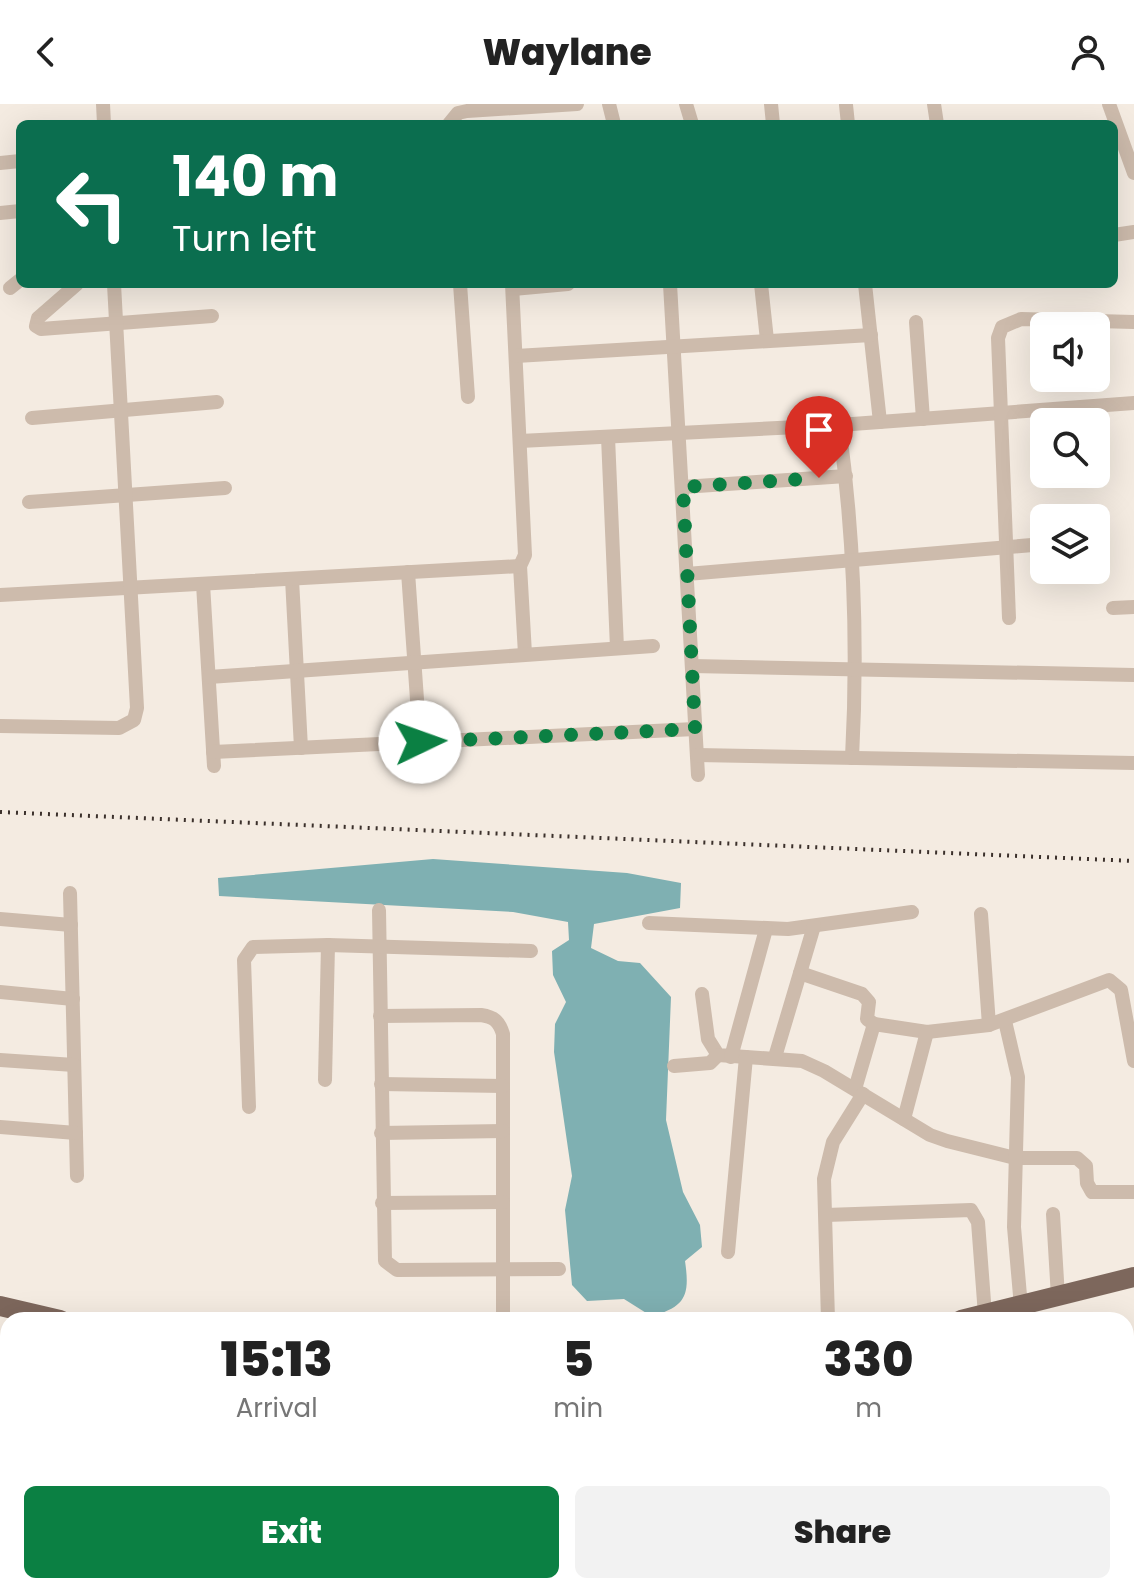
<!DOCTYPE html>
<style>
:root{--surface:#fff;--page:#f2f2f2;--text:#222;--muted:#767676;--accent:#0b8043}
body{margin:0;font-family:Poppins,sans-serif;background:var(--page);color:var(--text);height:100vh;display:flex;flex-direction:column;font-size:30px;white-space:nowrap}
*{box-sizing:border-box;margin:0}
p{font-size:26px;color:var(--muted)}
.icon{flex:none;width:44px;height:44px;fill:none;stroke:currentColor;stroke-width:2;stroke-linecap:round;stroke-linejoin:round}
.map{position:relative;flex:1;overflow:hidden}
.drawer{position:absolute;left:0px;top:1208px;width:1134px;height:282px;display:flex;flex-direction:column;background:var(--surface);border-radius:24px 24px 0 0;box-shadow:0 8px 32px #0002}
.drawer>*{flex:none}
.hud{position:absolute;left:16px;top:16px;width:1102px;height:168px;border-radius:12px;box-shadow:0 8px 32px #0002;background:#0b6e4f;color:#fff;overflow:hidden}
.fabs{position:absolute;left:1030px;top:208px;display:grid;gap:16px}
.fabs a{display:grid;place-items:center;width:80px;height:80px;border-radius:12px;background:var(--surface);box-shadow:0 8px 32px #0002;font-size:40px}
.pin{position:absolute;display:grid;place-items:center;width:68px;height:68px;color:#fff;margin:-82px -34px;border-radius:50% 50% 50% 0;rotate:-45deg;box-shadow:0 0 8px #0007}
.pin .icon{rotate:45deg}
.me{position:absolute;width:88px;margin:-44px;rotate:87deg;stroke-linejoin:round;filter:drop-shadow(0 0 6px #0008)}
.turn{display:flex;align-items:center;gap:28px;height:168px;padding:0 24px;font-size:36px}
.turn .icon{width:104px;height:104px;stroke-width:2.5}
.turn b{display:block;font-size:56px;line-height:68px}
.eta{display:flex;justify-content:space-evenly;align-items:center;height:136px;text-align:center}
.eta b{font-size:48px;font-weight:800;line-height:56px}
.primary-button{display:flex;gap:16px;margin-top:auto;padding:16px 24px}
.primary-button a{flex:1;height:92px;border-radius:12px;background:var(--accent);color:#fff;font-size:32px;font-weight:800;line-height:92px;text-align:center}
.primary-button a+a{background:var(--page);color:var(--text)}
header{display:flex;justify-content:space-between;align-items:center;height:104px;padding:0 24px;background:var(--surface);font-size:36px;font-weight:800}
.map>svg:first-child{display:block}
</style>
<header><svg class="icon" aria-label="back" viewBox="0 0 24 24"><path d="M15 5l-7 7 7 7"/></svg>Waylane<svg class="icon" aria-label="person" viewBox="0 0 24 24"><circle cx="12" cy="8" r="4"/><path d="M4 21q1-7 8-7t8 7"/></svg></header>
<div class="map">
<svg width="1134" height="1489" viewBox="0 0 1134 1489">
<rect width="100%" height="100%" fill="#f4ebe1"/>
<!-- water -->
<path fill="#7fb0b2" d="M433,755L627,769L681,779L680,804L594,820L591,844L618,857L640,859L671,893L666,1016L683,1088L700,1121L702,1143L685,1157C690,1191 686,1203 651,1212L624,1195L587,1197L572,1181L565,1106L572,1072L554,948L555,920L566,898L553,871L552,847L569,836L568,818L513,808L219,792L218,774Z"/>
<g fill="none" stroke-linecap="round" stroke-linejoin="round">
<!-- minor -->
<g stroke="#cdbbac" stroke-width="14">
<path d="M103,0L104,20"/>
<path d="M609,0L614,20"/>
<path d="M686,0L692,20"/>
<path d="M771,0L773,20"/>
<path d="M934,0L937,20"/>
<path d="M1109,0L1134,69"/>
<path d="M846,1L848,20"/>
<path d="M449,20L458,9L467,7L577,0"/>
<path d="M0,59L20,57"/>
<path d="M0,109L20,107"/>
<path d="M1114,131L1134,128"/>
<path d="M77,180L38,214L36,222L41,225L212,212"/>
<path d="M460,180L468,293"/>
<path d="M512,180L525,451L520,462L525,550"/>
<path d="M670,180L698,671"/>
<path d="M761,180L767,236"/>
<path d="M865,180L880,318"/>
<path d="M10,184L20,176"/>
<path d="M513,185L568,180"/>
<path d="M916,218L923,315"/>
<path d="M516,252L871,231"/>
<path d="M32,314L217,298"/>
<path d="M839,321C854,431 858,543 852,654"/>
<path d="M608,333L617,544"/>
<path d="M520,337L839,321L1134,299"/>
<path d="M683,383L846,372"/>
<path d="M29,398L225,384"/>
<path d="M408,468L420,638"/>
<path d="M687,470L1044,440"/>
<path d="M292,475L301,644"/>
<path d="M203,480L214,662"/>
<path d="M0,491L520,462"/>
<path d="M1113,504L1134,503"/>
<path d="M1009,514L998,234L1002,223L1021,215L1134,218"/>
<path d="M692,562L1134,571"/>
<path d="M209,573L653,542"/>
<path d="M0,622L119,624L134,616L137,604L114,180"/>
<path d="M213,648L695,625"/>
<path d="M697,651L1134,659"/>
<path d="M70,789L77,1072"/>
<path d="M379,806L385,1157L397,1166L559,1165"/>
<path d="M981,810L989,921"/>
<path d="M0,815L71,821"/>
<path d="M649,819L788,825L912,808"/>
<path d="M800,869L862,890L869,898L867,915L874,920"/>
<path d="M0,888L73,895"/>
<path d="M702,890L708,935L718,951L802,957L824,967L930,1031L947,1037L1015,1054H1077L1086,1062L1087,1079L1092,1088H1134"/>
<path d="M380,912L481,911C494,913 499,917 503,930V1216"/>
<path d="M1005,917L1018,973L1014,1123L1021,1203"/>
<path d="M731,953L766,825"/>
<path d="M775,953L814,822"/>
<path d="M0,956L74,961"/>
<path d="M674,962L710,959L718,951"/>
<path d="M325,976L328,841"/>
<path d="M381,980L503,982"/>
<path d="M855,985L874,920L927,928L989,921L1109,876L1121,886L1134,957"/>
<path d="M249,1003L244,856L253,843L328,841L531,847"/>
<path d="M904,1015L927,928"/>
<path d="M0,1023L76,1029"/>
<path d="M381,1029L503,1027"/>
<path d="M382,1099L503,1098"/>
<path d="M1053,1110L1058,1193"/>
<path d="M826,1111L971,1106L978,1118L985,1211"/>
<path d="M728,1148L746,953"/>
<path d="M828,1216L824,1075L833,1038L863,990"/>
<path d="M0,1480L8,1479"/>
<path d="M67,1482V1489"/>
<path d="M149,1482V1489"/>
<path d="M276,1482V1489"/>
<path d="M356,1482L357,1489"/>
<path d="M583,1482V1489"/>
<path d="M902,1482L904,1489"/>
<path d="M990,1482L992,1489"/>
<path d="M1080,1482L1082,1489"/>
<path d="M424,1487L500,1482"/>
</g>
<!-- primary -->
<g stroke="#7d675c" stroke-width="20">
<path d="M0,1202L60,1216"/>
<path d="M961,1216L1134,1173"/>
</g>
<!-- rail -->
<path stroke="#3b302b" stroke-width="4" stroke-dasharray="2 6" stroke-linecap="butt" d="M0,708L1134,757"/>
</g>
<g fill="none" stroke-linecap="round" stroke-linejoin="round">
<!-- route -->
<path stroke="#0b8043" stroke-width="14" stroke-dasharray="0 25.2" d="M420,638L695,625L683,383L819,374"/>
</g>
</svg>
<div class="fabs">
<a><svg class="icon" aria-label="sound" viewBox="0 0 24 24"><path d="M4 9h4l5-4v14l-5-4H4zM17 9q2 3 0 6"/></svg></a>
<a><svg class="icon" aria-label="search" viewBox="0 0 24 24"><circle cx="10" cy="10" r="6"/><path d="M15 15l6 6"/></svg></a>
<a><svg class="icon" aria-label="layers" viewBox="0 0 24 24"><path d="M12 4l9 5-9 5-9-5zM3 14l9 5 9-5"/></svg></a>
</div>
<div class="pin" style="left:819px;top:374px;background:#d93025"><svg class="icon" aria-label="arrive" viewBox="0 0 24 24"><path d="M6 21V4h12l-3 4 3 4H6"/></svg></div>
<svg class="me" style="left:420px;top:638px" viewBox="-20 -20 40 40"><circle r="19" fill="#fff"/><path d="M0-13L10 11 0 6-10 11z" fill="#0b8043"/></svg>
<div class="hud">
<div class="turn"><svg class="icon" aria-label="left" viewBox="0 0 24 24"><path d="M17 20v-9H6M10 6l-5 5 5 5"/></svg><div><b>140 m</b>Turn left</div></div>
</div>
<section class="drawer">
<div class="eta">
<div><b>15:13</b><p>Arrival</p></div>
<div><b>5</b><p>min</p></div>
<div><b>330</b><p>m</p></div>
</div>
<div class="primary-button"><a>Exit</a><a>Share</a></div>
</section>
</div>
